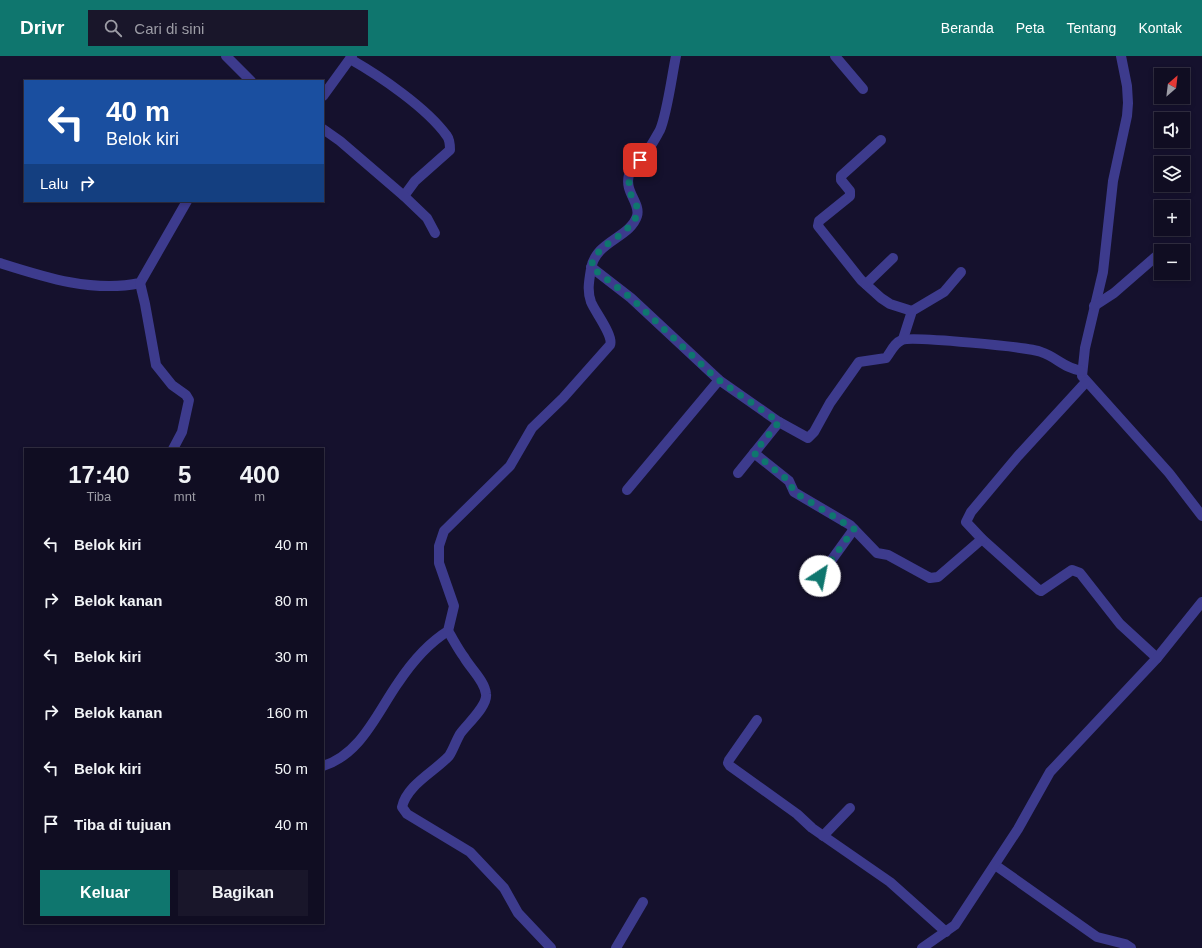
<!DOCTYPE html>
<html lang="id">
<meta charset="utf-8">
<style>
:root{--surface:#100d22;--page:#19162a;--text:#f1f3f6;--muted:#9c9ca5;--line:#302d40;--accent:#0f766e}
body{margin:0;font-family:Arial,sans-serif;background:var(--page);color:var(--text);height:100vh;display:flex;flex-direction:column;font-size:15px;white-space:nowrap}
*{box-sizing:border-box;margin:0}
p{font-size:13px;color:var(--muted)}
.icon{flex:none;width:22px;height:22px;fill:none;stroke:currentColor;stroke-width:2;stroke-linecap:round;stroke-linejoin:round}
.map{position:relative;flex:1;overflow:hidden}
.details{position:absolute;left:24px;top:392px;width:300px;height:476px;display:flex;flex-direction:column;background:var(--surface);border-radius:0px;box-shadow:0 2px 6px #0003,0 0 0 1px var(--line)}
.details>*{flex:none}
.banner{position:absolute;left:24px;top:24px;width:300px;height:122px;border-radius:0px;box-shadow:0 2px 6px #0003,0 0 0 1px var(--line);background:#1a4fa0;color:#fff;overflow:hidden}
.needle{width:26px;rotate:28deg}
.controls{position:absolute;left:1154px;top:12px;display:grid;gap:8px}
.controls a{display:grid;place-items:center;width:36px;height:36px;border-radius:0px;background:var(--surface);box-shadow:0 2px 6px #0003,0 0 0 1px var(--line);font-size:20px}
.pin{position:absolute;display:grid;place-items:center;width:34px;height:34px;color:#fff;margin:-17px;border-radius:8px;box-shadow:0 2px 6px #0006}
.me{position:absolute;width:44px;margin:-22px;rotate:34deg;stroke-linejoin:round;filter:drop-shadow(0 0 3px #0008)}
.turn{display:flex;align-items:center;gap:14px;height:84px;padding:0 16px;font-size:18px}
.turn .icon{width:52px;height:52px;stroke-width:2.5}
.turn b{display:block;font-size:28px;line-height:34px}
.then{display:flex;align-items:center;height:38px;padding:0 16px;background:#0003;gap:8px;font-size:15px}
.eta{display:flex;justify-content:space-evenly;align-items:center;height:68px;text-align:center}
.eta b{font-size:24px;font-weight:600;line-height:28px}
.cta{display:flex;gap:8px;margin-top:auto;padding:8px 16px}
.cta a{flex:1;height:46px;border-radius:0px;background:var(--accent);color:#fff;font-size:16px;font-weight:600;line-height:46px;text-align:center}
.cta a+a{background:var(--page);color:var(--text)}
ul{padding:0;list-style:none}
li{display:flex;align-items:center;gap:12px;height:56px;padding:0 16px}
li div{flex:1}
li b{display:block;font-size:15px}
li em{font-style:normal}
header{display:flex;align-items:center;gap:24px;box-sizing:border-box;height:56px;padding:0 20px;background:var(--accent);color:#fff}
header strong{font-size:19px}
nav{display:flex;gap:22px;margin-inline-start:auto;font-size:14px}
.search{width:280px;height:36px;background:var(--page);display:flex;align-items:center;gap:10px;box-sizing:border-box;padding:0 14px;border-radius:0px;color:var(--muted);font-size:15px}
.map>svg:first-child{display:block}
</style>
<header>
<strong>Drivr</strong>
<div class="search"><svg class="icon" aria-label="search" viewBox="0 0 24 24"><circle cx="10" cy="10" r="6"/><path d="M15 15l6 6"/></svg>Cari di sini</div>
<nav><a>Beranda</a><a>Peta</a><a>Tentang</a><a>Kontak</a></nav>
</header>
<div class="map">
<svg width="1202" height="892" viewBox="0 0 1202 892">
<rect width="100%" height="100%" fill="#15112d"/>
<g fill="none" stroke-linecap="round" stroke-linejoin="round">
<!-- minor -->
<g stroke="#3d3b8d" stroke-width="10">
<path d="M226,0L251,25"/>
<path d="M835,0L863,33"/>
<path d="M1121,0L1127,30L1128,47L1127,60L1113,125L1103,216L1085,292L1082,320L1169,417L1202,460"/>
<path d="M350,3C380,20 427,52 447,80C450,84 450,89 450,94L415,125L404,140"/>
<path d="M323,40L352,0"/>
<path d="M323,73L340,85L404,140L427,162L435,177"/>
<path d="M881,84L841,120V124L850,135V140L819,165L818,170L861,224L881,242L890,248L912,255"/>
<path d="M0,207C44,221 93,237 140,227L187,145"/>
<path d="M591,211L631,242L719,324L779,366L808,382L814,376L830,347L859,306L886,302C891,296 894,287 902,284C911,280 1029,291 1041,296C1057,301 1063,312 1082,315"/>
<path d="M140,227L145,248L156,309L172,329L186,339L189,344L182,376L173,393"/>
<path d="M866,228L893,202"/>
<path d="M1094,250L1114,237L1160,197"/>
<path d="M903,283L912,255L944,236L961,216"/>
<path d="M1086,326L1018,400L971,456L966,466L982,483L1039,534L1041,535L1072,514L1080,517L1120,568L1157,602"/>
<path d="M754,397L789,425L794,436L850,469L877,497L888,499L930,522L938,521L982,483"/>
<path d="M738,417L779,366"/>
<path d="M627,434L719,324"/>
<path d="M820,520L854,473"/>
<path d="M448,575C453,583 458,593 464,601C470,612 485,625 486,638C488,650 467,668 460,678C456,685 453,694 449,700C434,716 407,729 402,751L407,758L470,796L504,832L518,857L551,892"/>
<path d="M757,664L729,704L728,707L730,710L797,758L812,772L890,826L946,876"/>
<path d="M323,710C361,698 377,657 398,627C412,606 427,588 448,575L454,550L439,507V490L444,475L510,410L532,372L563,342L610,289C614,280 595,256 591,246C587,235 589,225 591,213C595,185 630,182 637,160C641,147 624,136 629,119C632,110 642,103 647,95C652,89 656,81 660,74C667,58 672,19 676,0"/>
<path d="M823,780L850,752"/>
<path d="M995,809L1097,881L1125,888L1131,892"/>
<path d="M616,892L643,846"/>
<path d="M922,892L955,869L1018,773L1050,716L1157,602L1202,546"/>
</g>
</g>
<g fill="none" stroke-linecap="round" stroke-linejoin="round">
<!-- route -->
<path stroke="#0f766e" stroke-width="7" stroke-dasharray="0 12.6" d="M640,104C613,138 645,145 636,161C625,183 596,187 591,211L631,242L716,322L779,366L754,397L789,425L794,436L854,473L820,520"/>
</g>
</svg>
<div class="controls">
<a><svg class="needle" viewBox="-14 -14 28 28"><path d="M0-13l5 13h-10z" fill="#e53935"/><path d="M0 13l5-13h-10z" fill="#9c9ca5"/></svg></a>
<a><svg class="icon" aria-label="sound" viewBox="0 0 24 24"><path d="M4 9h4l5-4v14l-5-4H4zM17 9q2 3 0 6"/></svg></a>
<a><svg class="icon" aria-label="layers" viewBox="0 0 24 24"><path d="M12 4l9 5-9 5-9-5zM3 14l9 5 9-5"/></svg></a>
<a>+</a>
<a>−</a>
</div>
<div class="pin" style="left:640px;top:104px;background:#d93025"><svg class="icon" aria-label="arrive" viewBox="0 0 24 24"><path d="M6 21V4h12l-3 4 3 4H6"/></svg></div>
<svg class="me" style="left:820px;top:520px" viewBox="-20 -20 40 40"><circle r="19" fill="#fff"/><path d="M0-13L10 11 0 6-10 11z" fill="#0f766e"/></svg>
<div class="banner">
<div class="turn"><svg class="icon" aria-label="left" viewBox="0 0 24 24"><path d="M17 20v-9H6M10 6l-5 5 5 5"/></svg><div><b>40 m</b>Belok kiri</div></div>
<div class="then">Lalu<svg class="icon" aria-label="right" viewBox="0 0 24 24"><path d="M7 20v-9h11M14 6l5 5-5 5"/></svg></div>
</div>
<section class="details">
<div class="eta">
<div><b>17:40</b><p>Tiba</p></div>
<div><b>5</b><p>mnt</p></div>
<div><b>400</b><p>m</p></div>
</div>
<ul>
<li><svg class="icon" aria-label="left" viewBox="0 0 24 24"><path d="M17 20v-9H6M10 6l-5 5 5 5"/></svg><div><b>Belok kiri</b></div><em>40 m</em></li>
<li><svg class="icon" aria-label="right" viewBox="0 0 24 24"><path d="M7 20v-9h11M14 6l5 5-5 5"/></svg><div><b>Belok kanan</b></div><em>80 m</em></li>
<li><svg class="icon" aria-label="left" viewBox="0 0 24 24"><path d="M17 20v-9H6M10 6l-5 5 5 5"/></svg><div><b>Belok kiri</b></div><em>30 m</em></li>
<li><svg class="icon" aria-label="right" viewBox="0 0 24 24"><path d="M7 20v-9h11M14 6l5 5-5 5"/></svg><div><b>Belok kanan</b></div><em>160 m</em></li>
<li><svg class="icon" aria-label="left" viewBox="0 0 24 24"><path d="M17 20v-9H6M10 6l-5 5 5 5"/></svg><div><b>Belok kiri</b></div><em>50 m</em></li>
<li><svg class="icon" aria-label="arrive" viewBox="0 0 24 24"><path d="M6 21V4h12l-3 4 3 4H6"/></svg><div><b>Tiba di tujuan</b></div><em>40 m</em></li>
</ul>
<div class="cta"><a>Keluar</a><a>Bagikan</a></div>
</section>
</div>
